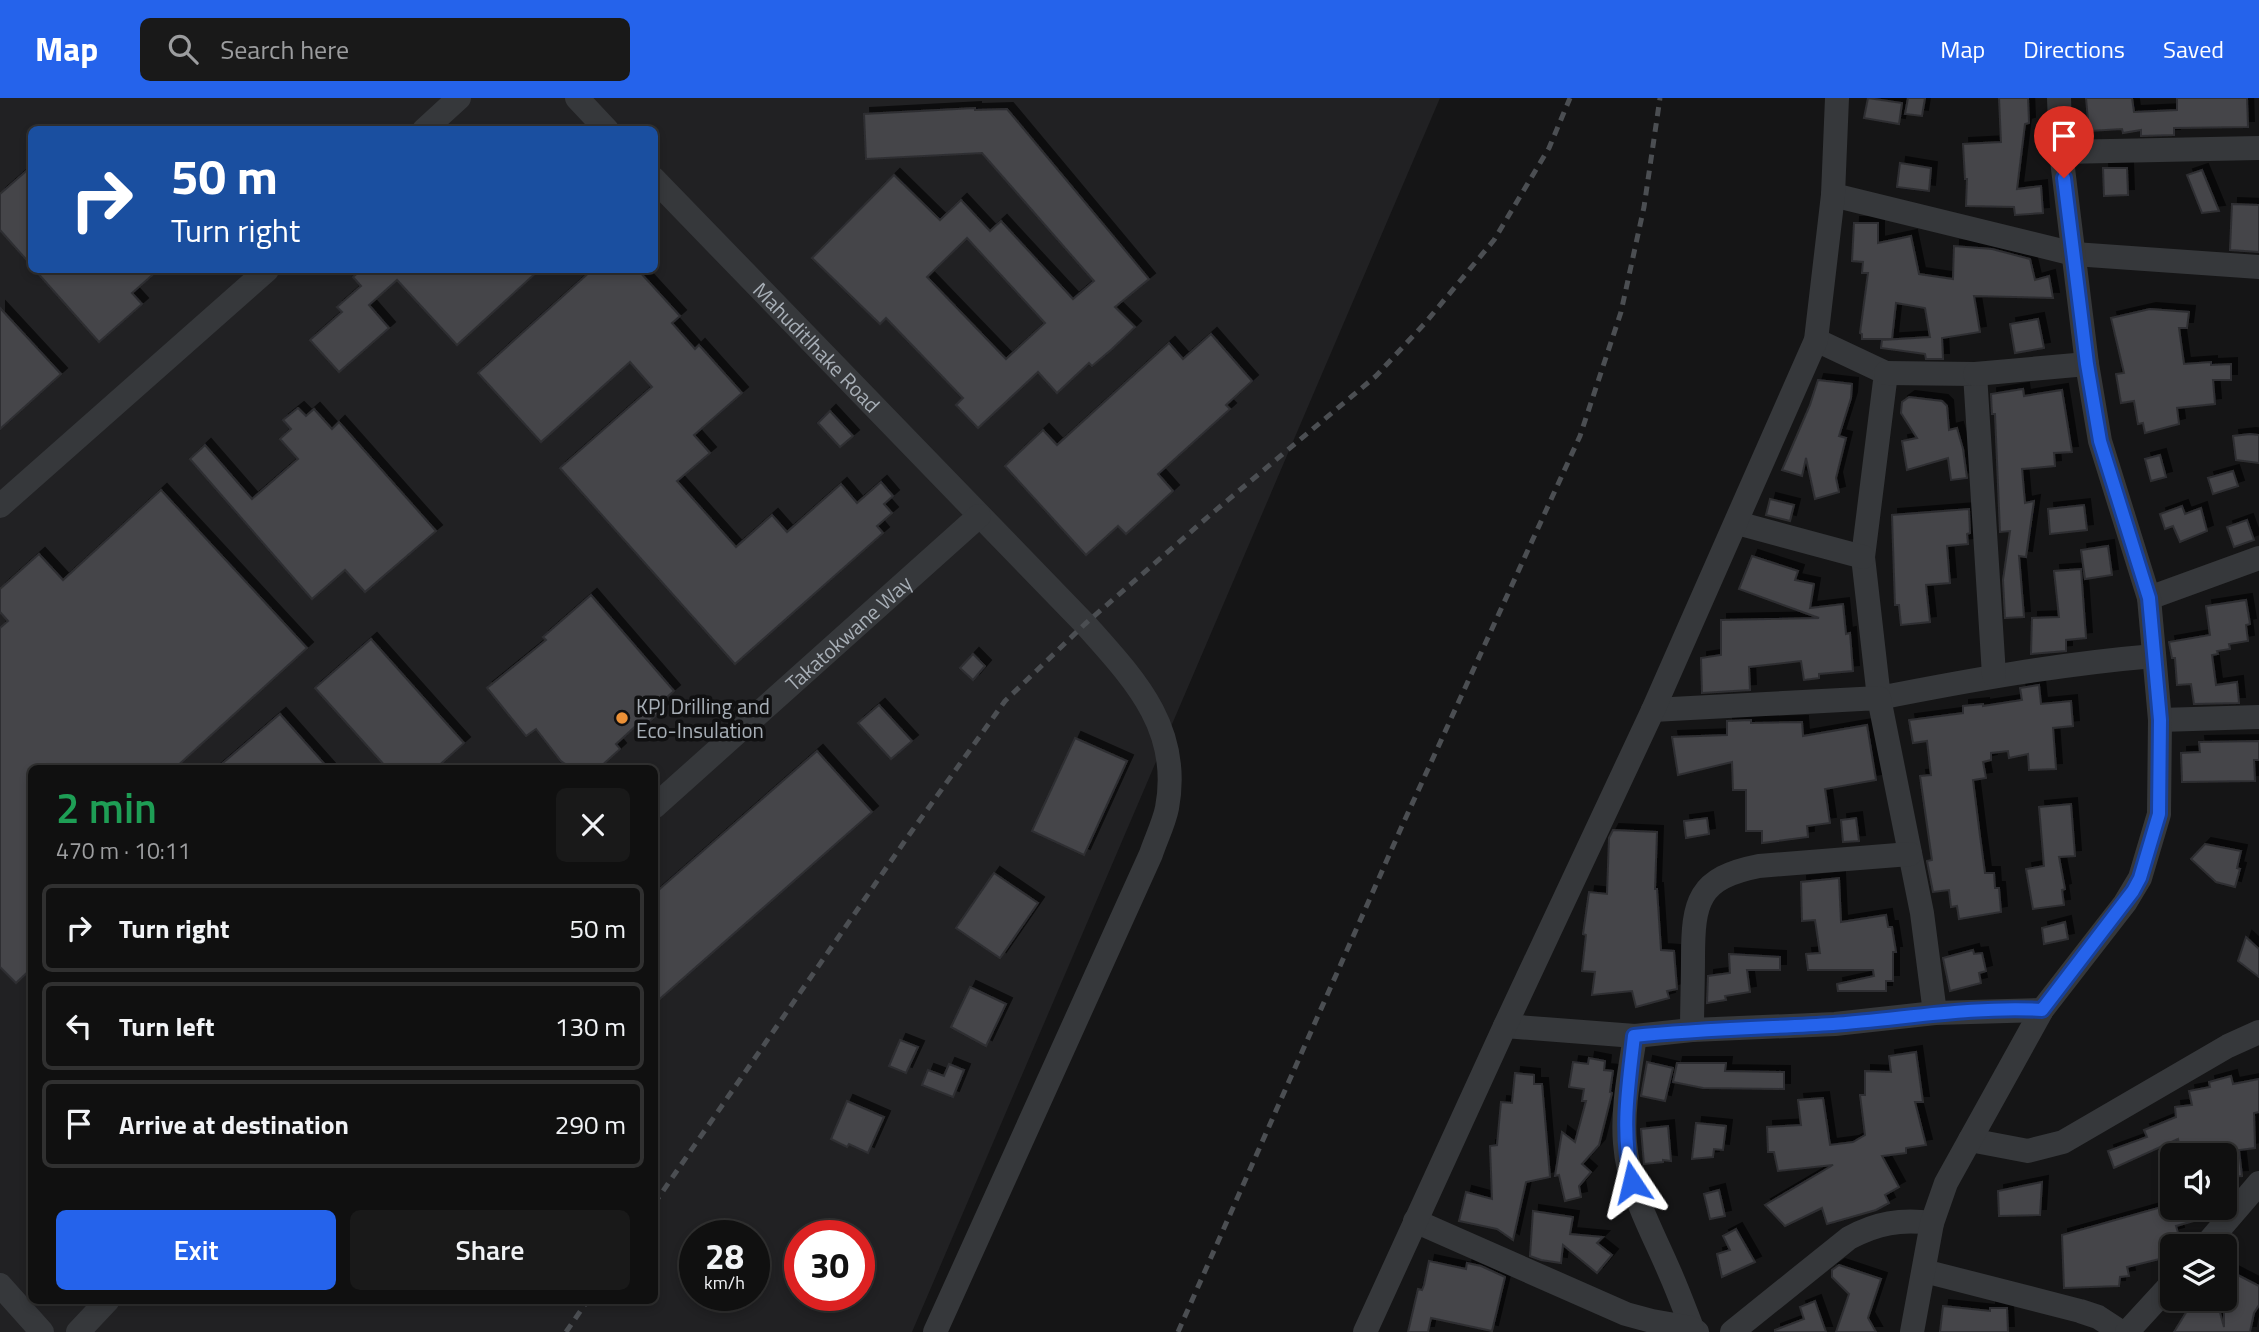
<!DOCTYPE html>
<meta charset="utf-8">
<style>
:root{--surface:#101010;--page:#191919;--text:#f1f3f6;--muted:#9c9d9f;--line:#303030;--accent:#2563eb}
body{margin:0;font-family:"Titillium Web",sans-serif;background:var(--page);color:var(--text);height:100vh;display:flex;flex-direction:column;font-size:26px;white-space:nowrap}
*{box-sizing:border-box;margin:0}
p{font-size:23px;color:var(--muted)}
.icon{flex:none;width:38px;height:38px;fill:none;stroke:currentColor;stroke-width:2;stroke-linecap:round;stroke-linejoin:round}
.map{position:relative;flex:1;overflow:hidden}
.side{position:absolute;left:28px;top:667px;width:630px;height:539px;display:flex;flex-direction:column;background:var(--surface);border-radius:10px;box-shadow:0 4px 10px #0003,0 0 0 2px var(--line)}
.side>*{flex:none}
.top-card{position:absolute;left:28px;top:28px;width:630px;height:147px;border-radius:10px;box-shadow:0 4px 10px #0003,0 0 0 2px var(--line);background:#1a4fa0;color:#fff;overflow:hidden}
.controls{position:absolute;left:2160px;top:1045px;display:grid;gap:14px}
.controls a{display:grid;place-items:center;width:77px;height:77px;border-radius:10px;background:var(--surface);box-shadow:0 4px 10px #0003,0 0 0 2px var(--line);font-size:35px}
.speed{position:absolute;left:679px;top:1122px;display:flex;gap:14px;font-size:35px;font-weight:700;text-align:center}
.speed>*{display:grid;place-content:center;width:91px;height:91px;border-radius:50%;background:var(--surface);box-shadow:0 4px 10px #0003,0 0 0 2px var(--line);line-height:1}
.speed small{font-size:18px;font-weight:400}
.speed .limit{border:10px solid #d22;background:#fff;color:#111}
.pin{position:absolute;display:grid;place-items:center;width:60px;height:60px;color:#fff;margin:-72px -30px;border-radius:50% 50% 50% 0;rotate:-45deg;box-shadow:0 0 7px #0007}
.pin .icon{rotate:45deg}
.me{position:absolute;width:77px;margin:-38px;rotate:350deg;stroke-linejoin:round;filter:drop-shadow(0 0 5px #0008)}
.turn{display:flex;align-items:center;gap:24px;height:147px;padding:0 28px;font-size:32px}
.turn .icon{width:91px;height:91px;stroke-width:2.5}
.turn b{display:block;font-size:49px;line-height:60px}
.round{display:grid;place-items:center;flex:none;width:74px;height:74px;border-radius:10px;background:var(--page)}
.summary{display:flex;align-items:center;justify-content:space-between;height:119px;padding:0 28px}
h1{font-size:42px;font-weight:600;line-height:52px;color:#1e9e55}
.action{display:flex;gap:14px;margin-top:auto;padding:14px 28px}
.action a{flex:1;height:80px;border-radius:10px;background:var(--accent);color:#fff;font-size:28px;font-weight:600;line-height:80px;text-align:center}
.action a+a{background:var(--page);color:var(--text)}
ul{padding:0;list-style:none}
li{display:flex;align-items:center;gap:21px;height:88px;margin:0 14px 10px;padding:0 14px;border:4px solid var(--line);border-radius:10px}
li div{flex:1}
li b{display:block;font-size:26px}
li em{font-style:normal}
header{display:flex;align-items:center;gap:42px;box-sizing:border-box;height:98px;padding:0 35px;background:var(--accent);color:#fff}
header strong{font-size:33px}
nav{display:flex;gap:38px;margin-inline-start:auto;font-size:24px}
.search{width:490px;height:63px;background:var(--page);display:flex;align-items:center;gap:18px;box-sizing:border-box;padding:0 24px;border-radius:10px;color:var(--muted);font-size:26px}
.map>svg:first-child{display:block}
</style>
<header>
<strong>Map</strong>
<div class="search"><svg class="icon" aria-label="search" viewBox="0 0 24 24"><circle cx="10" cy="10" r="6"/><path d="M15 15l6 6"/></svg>Search here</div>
<nav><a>Map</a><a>Directions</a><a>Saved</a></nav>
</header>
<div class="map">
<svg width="2259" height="1234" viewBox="0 0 2259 1234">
<defs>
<filter id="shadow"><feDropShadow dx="6" dy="-6" stdDeviation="0" flood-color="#0009"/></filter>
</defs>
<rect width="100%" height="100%" fill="#151516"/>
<!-- built -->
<path fill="#212123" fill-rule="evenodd" d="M0,0H1440L912,1234H0ZM32,32H654V172H32ZM32,670H654V1202H32ZM695,1138H754V1197H695ZM800,1138H859V1197H800Z"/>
<!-- building -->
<g fill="#444549" stroke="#2f2f32" stroke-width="2" fill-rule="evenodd" filter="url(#shadow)">
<path d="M1868,0L1902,5L1899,26L1864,20Z"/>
<path d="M1908,0H1925L1922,18L1905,16Z"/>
<path d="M1999,0H2028L2029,25L2025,26L2017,91L2041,88L2043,115L2015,117L2014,109L1966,108L1967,81H1965L1963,46L2001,44Z"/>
<path d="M2086,0H2132L2134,14L2177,12V0H2247L2248,29L2174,30V37L2141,38V32L2123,35L2122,31L2089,33Z"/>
<path d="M975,10V12L1007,11L1149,181L1115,209L1135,229L1112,251L1092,268L1089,265L1057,295L1038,274L978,330L956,307L963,300L886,220L880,226L812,160L894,77L940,122L961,102L990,133L1001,123L1073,201L1094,183L982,55L866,61L864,16ZM967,140L1045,225L1006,261L927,179Z"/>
<path d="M1900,65L1931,70L1929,93L1897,89Z"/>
<path d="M32,68V168L0,132V96Z"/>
<path d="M2103,70H2127L2128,97L2104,98Z"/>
<path d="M2202,72L2219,113L2202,115L2187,77Z"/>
<path d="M2232,106L2259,107V154L2230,152Z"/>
<path d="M1854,125H1878V145L1911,138L1919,176L1953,181L1954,148L1992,151L2030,161L2035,182L2049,178L2053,200L1974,198L1980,234L1942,240L1943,261H1926L1925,256L1881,250L1882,242L1930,239L1925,210L1896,205L1892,241H1862V236L1860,235L1868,175H1862L1863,164L1852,163Z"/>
<path d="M35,172H158L132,195L142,206L99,244Z"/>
<path d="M361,172H539L457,247L397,182L369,207L389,230L339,274L310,242L342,214L337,209L361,188L353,179Z"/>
<path d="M592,172H638L680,218L672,225L695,251L699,247L742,295L694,337L710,355L677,383L736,449L772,417L787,434L841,386L857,405L881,384L893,398L884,406L892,415L877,428L883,435L735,566L560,370L652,289L630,264L541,344L478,275Z"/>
<path d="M0,210L61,276L0,331Z"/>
<path d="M2150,211L2189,214L2187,230H2179L2184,266L2211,264V267L2231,266V282H2213L2215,306L2177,310L2179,326L2145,335L2143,325L2138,326L2134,303L2121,305L2116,276L2124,275L2111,220Z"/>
<path d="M2038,221L2044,250L2015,255L2010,226Z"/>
<path d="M1211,236L1252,283L1226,307L1230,311L1158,376L1173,393L1126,436L1118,428L1086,457L1005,368L1043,332L1057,347L1169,245L1183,261Z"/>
<path d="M1818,282L1852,286L1851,300L1839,338L1846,340L1836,380L1839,394L1815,401L1806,360L1802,378L1782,372L1810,307Z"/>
<path d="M2023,291L2024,298L2062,292L2072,354L2054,355L2055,368L2022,371L2025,405L2034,403L2026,459L2019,458L2024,519L2005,520L2003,482L2010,433L2000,434L1995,316H1992L1991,296Z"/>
<path d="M1909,299L1942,303L1947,308L1949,332L1957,330L1963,351L1967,380L1951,382L1948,360L1907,372L1902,343L1917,340L1901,315L1902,304Z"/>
<path d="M298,310L306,318L314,311L332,331L339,324L436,433L365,494L345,472L312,501L190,361L205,347L252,401L298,361L280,341L291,331L283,322Z"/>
<path d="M830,313L853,338L840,349L818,325Z"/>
<path d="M2250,336L2259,337V365L2236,362L2233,338Z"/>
<path d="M2160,357L2166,379L2151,383L2145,361Z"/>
<path d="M2233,373L2238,388L2213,396L2208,380Z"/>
<path d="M161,392L307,550L175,670H32V870L16,885L0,869V530L8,523L0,514V491L39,456L63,482Z"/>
<path d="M1770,401L1794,407L1790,423L1766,417Z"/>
<path d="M2084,407L2087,432L2050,436L2048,411Z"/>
<path d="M2182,408L2185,416L2201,410L2207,433L2180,444L2173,428L2165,431L2160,416Z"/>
<path d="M1969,411L1970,435L1967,436L1968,446L1947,448L1950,485L1926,487L1930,524L1901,527L1899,507H1895L1892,417Z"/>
<path d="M2247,422L2254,442L2234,449L2227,429Z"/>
<path d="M2108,448L2112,477L2085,481L2081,452Z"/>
<path d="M1752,458L1798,473L1795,482L1814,486L1810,510L1843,506L1846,536L1850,535L1853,573L1819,576V580L1804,582L1801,563L1749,569L1750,592L1702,595L1701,560L1721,557V522L1819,520L1739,491Z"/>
<path d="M2081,471L2086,540L2066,542V553L2031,556L2032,520L2059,519L2054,473Z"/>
<path d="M591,497L674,593L659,606L663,611L643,629L639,625L616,646L620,651L599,670H571L561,663L536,631L526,638L487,590L546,542L543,539Z"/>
<path d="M2246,502L2250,526L2246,527L2248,543L2229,546L2230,551L2217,553L2218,556L2212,557L2216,587L2237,584L2239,605L2194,606L2191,586L2177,587L2175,560H2172L2169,544L2210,537L2206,508Z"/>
<path d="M371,541L464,645L436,670H387L315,590Z"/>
<path d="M973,556L985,568L973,582L960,570Z"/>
<path d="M2039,587L2041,606L2071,603L2073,628L2053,630L2056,671L2029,672L2028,656L2009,660L2008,653L1991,655V662L1983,664L1986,680L1973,682L1980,738L1985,775H1994L1995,790H1999L2001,814L1959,821L1957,808L1951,809L1949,792L1933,794L1927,763L1932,762L1920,678L1931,677L1927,643L1913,645L1909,622L1963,615V608L1983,606V608L2022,602L2020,590Z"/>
<path d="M879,607L912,643L891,661L858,625Z"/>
<path d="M280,616L328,670H217Z"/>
<path d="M1751,622V625L1802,624L1803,638L1867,627L1876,682L1825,691L1830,725L1807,728L1808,739L1762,745V733H1746V692H1733L1732,664L1678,677L1672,639L1727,637V623Z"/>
<path d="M1075,640L1127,663L1084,757L1032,733Z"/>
<path d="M2259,643V662H2254L2255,683L2182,684L2181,655L2200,654L2199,644Z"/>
<path d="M817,653L872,714L654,906V796Z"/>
<path d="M2071,706L2075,758L2059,759L2065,791L2062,792L2064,807L2033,811L2026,771L2044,768L2039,709Z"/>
<path d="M1707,720L1709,736L1686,740L1684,723Z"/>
<path d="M1856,720L1859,743L1843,744L1841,722Z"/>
<path d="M1613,732L1657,734L1655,791H1657L1661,852L1674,853L1677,891L1667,893L1669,900L1636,909L1632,893L1592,897L1595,874L1582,873L1586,837L1583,836L1589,794L1607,796L1609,740Z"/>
<path d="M2205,746L2241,753L2237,770L2240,771L2235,789L2216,784L2191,761Z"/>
<path d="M994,775L1038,805L1000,860L956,830Z"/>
<path d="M1839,780L1841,824L1886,817L1888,829H1892L1896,854H1893V883H1886V893H1838L1837,886L1874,878L1873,872H1808L1806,856L1820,855L1815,822L1802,823L1801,784Z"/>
<path d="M2065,824L2068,841L2044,846L2042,830Z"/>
<path d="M2246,839L2259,851V879L2238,863Z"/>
<path d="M1973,852L1974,856L1982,855L1986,873L1979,875L1981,885L1950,893L1943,860Z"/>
<path d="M1729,856L1780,859V872H1747L1750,894L1725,898L1726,902L1707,905L1708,878L1730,875Z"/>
<path d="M970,889L1006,906L986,948L951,929Z"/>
<path d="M900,942L918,949L906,975L889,968Z"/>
<path d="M1916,954L1923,1004H1915L1926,1047L1906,1050V1055L1882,1058L1899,1089L1885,1097L1889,1105L1876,1112L1827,1126L1822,1110L1785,1128L1765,1107L1833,1067L1778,1073L1774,1054H1768L1767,1029L1801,1027L1798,1002L1823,1000L1830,1047L1853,1044L1865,1037L1860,997H1865V973L1891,974L1889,958Z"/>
<path d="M1589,960L1605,963L1604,972L1613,973L1610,994L1612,995L1599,1047L1582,1066L1591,1074L1579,1088L1581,1099L1565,1103L1559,1077L1555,1078L1562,1034L1575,1044L1586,1003H1582L1584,991L1569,989L1573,964L1588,966Z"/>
<path d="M1647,964L1673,970L1665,1003L1641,998Z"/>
<path d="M1677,965H1726L1725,973L1784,974V991L1703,990L1673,984Z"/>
<path d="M949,966L964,972L953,999L922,987L928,972L944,978Z"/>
<path d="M1515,975L1534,977V986H1542L1550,1079L1526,1084L1513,1142L1497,1131L1459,1123L1466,1094L1492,1101L1490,1048L1497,1047L1501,1004L1512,1005Z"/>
<path d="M2231,978L2233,986L2259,981V1014L2254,1015L2255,1050L2239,1052L2242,1078L2224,1079V1057H2181L2178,1041L2114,1070L2108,1053L2147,1039L2144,1032L2176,1019L2175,1009L2192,1007L2189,993L2210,989L2209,984Z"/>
<path d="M847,1003L884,1019L868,1055L849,1046L847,1049L831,1041Z"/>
<path d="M1696,1025L1726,1028L1723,1052L1714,1051L1713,1059L1692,1061Z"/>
<path d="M1668,1028L1671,1063L1663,1062V1064L1644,1066L1641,1031Z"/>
<path d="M2042,1084L2040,1117L1999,1118L1998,1093Z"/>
<path d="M1719,1092L1725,1118L1710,1121L1704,1096Z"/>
<path d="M2172,1106V1110H2218L2211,1118L2176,1128L2178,1135L2170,1137L2172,1158L2127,1169L2129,1178L2120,1179L2119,1188L2064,1190L2062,1137Z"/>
<path d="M1533,1113L1573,1119L1570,1136L1603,1139L1597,1145L1612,1157L1597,1175L1563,1147L1561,1165L1541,1162L1530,1158Z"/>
<path d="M1736,1131L1755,1164L1722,1179L1717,1156L1730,1152L1723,1138Z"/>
<path d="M1429,1163L1466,1171L1467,1165L1481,1168L1505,1179L1492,1233L1431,1220L1428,1234H1408L1418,1191L1422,1192L1424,1187Z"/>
<path d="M1839,1167L1881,1181L1868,1220L1876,1234H1836L1849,1196L1832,1179V1172Z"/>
<path d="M2232,1174L2259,1188V1207L2254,1215L2250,1234H2174L2195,1200H2203L2219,1211L2224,1229V1185Z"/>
<path d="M1815,1203L1826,1234H1775V1232L1804,1221L1800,1209Z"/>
<path d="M1943,1208L1990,1213V1210H2007L2008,1234H1940Z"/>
</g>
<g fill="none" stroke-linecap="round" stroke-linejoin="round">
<!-- minor -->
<g stroke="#36383b" stroke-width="24">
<path d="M577,0L607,32"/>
<path d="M424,32L459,0"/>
<path d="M2061,54L2259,50"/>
<path id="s1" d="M654,81L1085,526C1134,581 1182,630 1167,710C1164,725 1156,741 1151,756L935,1234"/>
<path d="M1833,97L2074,156L2259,169"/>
<path d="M1816,242L1886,275L1863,459L1879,600C1970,582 2060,566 2154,558"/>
<path d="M1886,275L1975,276L1994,577"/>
<path d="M1975,276L2087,266"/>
<path d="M0,408L267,172"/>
<path d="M1737,425L1863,459"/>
<path d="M2149,500L2259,460"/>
<path d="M1653,612L1879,600L1922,815L1935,915"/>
<path d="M2160,622L2259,619"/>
<path id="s2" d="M654,709L979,418"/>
<path d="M1505,928L1635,938L1692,932L1835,926L1935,915L2042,912"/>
<path d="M1692,932C1692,908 1693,884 1693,861C1693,803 1698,780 1759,768L1910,756"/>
<path d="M1635,938C1630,973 1622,1009 1625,1045C1629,1095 1651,1130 1670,1175C1678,1193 1685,1212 1692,1230L1697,1234"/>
<path d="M1970,1042L2028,1053L2063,1044L2228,948L2259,934"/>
<path d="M1415,1123L1626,1216L1652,1223L1692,1230"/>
<path d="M2205,1148L2259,1085"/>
<path d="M1924,1173L2080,1213L2098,1219L2121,1234"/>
<path d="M0,1187L42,1234"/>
<path d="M78,1234L108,1202"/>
<path d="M1365,1234L1505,928L1653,612L1816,242L1833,97L1837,0"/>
<path d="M1732,1234L1849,1140C1877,1125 1900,1121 1932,1125"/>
<path d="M1912,1234L1932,1125L1946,1085L2042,912L2125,805L2140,780L2159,716L2160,622L2149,500L2100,343L2087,266L2061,54L2059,0"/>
<path d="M2127,1234L2172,1185"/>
</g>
<!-- rail -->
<g stroke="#4b4e52" stroke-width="5" stroke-dasharray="9 7" stroke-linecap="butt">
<path d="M654,1106L909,737L1005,603L1085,526L1210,417L1376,278L1426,224L1494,142L1549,50L1570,0"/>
<path d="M566,1234L588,1202"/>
<path d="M1178,1234L1402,728L1580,338L1621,214L1644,109L1660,0"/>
</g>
</g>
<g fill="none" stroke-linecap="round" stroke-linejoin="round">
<!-- route casing -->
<g stroke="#184099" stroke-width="18">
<path id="route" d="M1632,1084C1621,1031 1628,991 1634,938C1701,931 1767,930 1833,926C1903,921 1972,908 2042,912L2133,793L2140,780L2159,716L2160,622L2149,500L2100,343L2087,266L2064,80"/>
</g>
<!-- route -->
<use href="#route" stroke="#2563eb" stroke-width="12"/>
</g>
<!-- markers -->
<circle fill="#ec9137" stroke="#101011" stroke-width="2.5" cx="622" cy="620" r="7"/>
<g text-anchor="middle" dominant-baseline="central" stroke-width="7" stroke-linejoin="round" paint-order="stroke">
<!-- street labels -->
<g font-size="21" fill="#a7aeb6" stroke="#101011">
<text stroke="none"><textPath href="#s1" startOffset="234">Mahuditlhake Road</textPath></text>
<text stroke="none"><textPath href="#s2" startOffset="261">Takatokwane Way</textPath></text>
</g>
<!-- poi labels -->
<g font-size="21" fill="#a7aeb6" stroke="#101011" text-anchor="start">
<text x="636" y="608">KPJ Drilling and<tspan x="636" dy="24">Eco-Insulation</tspan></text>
</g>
</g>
</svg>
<div class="controls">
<a><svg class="icon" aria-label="sound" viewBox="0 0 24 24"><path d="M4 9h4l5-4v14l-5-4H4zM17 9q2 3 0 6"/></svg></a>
<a><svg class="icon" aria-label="layers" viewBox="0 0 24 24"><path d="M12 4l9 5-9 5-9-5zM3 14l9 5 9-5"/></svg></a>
</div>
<div class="speed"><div>28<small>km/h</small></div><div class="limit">30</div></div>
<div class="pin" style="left:2064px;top:80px;background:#d93025"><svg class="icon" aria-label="arrive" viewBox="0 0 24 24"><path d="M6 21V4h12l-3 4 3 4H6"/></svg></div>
<svg class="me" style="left:1632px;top:1084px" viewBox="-20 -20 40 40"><path d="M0-17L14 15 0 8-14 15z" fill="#2563eb" stroke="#fff" stroke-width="4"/></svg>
<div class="top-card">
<div class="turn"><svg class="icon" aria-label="right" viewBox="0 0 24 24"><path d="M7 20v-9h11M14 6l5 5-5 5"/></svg><div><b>50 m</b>Turn right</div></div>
</div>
<section class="side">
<div class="summary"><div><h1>2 min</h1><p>470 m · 10:11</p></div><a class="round"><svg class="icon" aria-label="close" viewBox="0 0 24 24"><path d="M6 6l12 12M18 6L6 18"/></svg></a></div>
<ul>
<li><svg class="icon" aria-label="right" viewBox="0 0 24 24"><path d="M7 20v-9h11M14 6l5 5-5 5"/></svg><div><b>Turn right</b></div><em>50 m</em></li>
<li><svg class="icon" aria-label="left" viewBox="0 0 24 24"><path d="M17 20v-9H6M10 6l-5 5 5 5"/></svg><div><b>Turn left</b></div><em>130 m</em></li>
<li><svg class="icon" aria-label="arrive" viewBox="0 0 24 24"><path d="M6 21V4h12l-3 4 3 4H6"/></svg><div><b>Arrive at destination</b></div><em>290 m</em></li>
</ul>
<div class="action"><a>Exit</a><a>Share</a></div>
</section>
</div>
